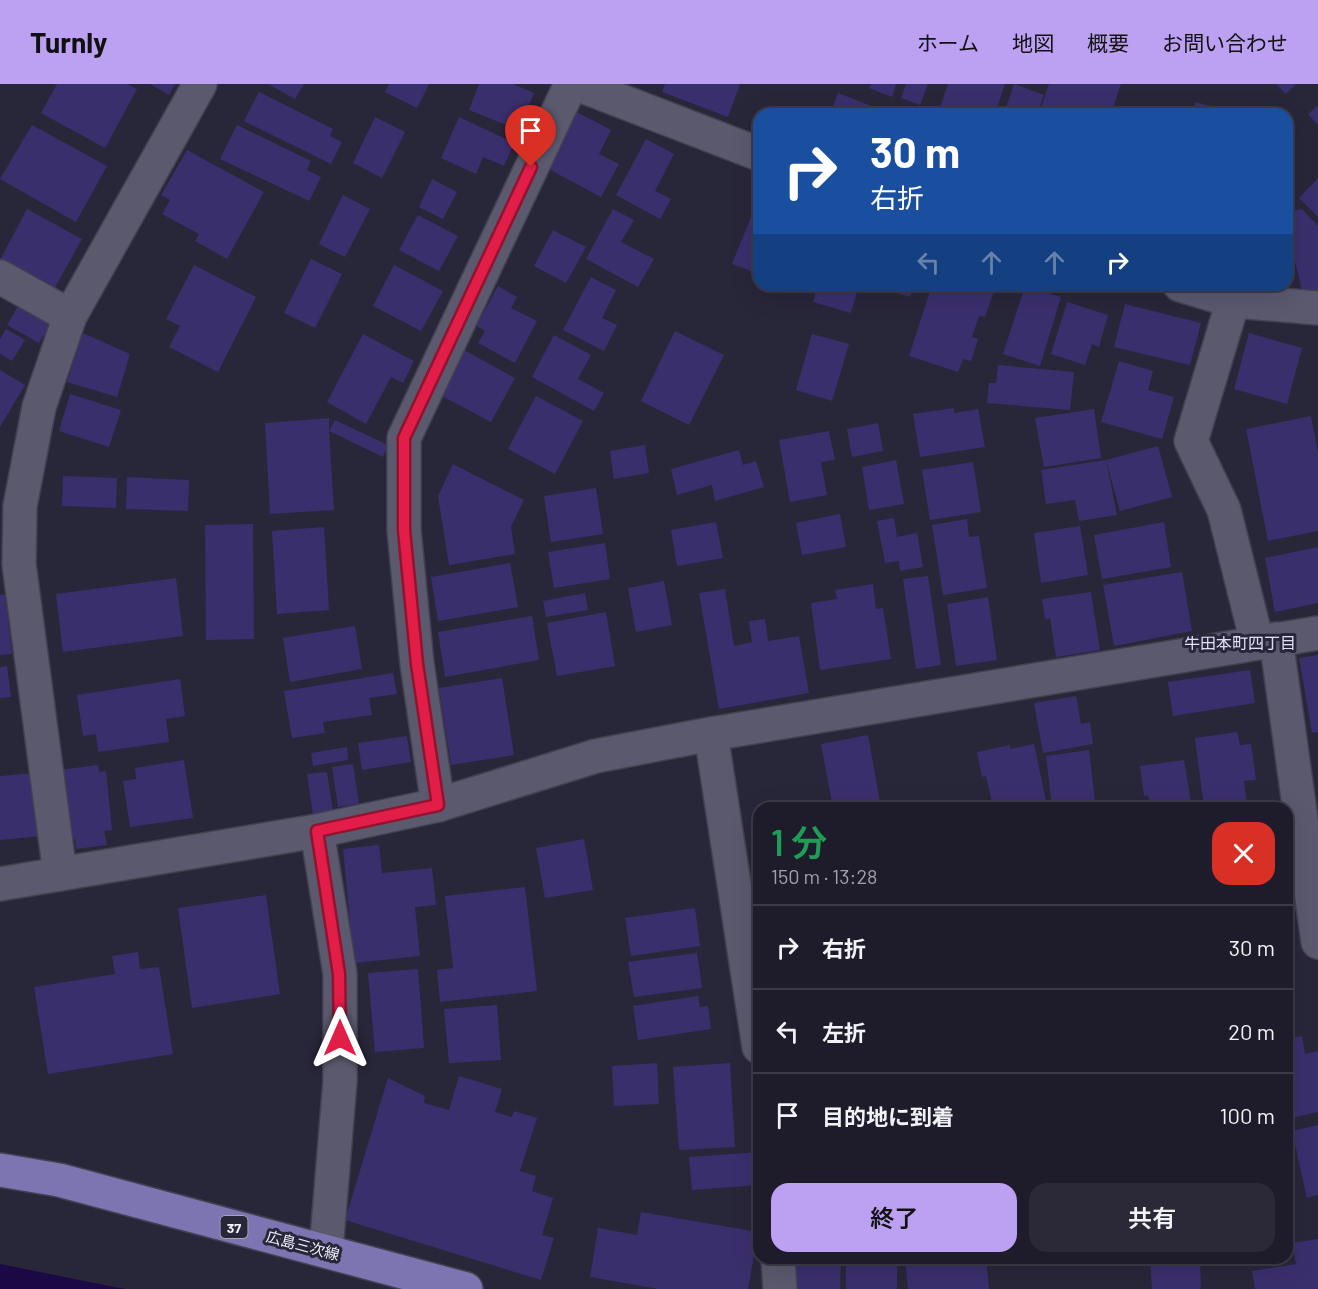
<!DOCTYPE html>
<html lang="ja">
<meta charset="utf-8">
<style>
:root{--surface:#1e1c2b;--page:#2b2937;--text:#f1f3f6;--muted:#a1a1a9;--line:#3c3a47;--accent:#bca0f2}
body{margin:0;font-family:Barlow,"Noto Sans JP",sans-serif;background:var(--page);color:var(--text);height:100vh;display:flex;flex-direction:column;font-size:22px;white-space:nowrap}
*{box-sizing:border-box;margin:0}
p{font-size:20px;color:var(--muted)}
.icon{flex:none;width:33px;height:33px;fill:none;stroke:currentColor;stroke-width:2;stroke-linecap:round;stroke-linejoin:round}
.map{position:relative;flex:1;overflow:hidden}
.details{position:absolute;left:753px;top:718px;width:540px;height:462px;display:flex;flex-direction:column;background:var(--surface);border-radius:18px;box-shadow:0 6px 24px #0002,0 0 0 2px var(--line)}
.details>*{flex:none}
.guide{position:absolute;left:753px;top:24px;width:540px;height:183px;border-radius:18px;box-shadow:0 6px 24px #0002,0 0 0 2px var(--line);background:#1a4fa0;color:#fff;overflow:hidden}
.pin{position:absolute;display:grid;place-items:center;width:51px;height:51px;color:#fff;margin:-62px -26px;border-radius:50% 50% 50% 0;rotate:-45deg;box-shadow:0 0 6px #0007}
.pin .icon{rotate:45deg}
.me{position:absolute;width:66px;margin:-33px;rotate:0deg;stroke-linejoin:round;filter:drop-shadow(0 0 4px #0008)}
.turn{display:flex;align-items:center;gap:21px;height:126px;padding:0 18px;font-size:27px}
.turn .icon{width:78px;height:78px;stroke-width:2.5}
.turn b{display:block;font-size:42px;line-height:51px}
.lanes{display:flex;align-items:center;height:57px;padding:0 18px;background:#0003;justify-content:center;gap:30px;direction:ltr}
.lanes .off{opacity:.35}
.round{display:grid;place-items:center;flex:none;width:63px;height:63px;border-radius:18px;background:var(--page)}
.head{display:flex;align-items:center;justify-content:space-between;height:102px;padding:0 18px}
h1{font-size:36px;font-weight:600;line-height:45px;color:#1e9e55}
.action{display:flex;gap:12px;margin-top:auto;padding:12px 18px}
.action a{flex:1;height:69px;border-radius:18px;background:var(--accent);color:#111;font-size:24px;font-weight:600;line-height:69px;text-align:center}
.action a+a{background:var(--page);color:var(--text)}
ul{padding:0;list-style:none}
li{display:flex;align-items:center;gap:18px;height:84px;padding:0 18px;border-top:2px solid var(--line)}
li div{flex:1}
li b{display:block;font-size:22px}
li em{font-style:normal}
header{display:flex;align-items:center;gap:36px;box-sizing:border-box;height:84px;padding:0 30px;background:var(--accent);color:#111}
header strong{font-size:28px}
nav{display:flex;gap:33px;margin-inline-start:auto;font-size:21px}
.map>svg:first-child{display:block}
</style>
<header>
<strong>Turnly</strong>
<nav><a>ホーム</a><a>地図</a><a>概要</a><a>お問い合わせ</a></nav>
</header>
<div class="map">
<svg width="1318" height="1205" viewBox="0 0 1318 1205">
<rect width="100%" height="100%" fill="#282639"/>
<!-- water -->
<path fill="#1b0946" d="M0,1180L114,1203L126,1205H0Z"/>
<!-- building -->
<g fill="#3a2f6d">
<path d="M57,0H127L137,5L105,64L41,29Z"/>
<path d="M150,0H175L169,11Z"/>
<path d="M268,0H304L295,15Z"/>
<path d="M389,0H429L417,24L385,8Z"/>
<path d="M479,0H513L534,9L519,46L469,26Z"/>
<path d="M665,0H740L728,33L662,8Z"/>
<path d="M871,0H896L892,13L869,4Z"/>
<path d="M906,0H928L920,21L901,14Z"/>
<path d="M948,0H1005L995,30H961L940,23Z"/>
<path d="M1014,0L1044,11L1037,30H1004Z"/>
<path d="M1049,0H1121L1111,30H1039Z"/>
<path d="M1276,0H1296L1286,10Z"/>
<path d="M259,8L333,45L330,52L342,58L331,80L244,37Z"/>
<path d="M838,9L879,25L877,30H830Z"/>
<path d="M1195,18L1239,29V30H1193Z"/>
<path d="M1318,21V41L1308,30Z"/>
<path d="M575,27L611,46L599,70L619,80L601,113L545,83Z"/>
<path d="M375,33L405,48L382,94L353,79Z"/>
<path d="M459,33L514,59L504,82L483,73L476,90L441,74Z"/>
<path d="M32,41L107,82L76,138L0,95Z"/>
<path d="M237,41L311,77L307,86L321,93L309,117L220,75Z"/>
<path d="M646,55L674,70L655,107L671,115L660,135L616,111Z"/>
<path d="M187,66L264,108L227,175L195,157L199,150L162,130L170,116L161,111Z"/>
<path d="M1318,94V133L1299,114Z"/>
<path d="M432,95L457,108L443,135L419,123Z"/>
<path d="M343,111L370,125L345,173L319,160Z"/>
<path d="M759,113V190L732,180Z"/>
<path d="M27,125L82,155L54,205L0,176Z"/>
<path d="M613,125L634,136L621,158L654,175L638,203L586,175Z"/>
<path d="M1302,125L1318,142V207L1303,211L1287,144V128Z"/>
<path d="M418,131L458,152L439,187L399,166Z"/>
<path d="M553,146L586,163L566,199L534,182Z"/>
<path d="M311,175L342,190L315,244L284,229Z"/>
<path d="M194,181L256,213L218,288L169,263L180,242L166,235Z"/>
<path d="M394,181L443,207L421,247L373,222Z"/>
<path d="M591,193L616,206L602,234L617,241L604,267L563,246Z"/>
<path d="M818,201H859L851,229L813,218Z"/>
<path d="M899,201H914L910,213L897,209Z"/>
<path d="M932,201H996L985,233L979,232L972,253L978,255L971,277L963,275L958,288L909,272Z"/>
<path d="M498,202L517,213L511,224L537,237L515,279L478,259L485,247L476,242Z"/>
<path d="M1025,202L1061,213L1040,282L1003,270Z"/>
<path d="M23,214L55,233L39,259L7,241Z"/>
<path d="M1067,218L1108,231L1099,263L1092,260L1085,281L1051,270Z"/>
<path d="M1125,220L1201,239L1190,281L1114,263Z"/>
<path d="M6,245L25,256L12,277L0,270V255Z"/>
<path d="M675,247L724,271L689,341L641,317Z"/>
<path d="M83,249L130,270L117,313L67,298Z"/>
<path d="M1249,249L1302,264L1287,320L1234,305Z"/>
<path d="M363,250L414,277L403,299L391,293L366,340L327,318Z"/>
<path d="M812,250L849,260L832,317L796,306Z"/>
<path d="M554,251L591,271L578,295L604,309L594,327L532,293Z"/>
<path d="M464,266L515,294L491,338L440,311Z"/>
<path d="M1119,277L1153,287L1148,306L1174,313L1162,355L1101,338Z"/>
<path d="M998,281L1074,288L1070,326L987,319L989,299H996Z"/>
<path d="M0,286L25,301L0,343Z"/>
<path d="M70,310L121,326L109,363L59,347Z"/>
<path d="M536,312L583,337L555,390L508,365Z"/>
<path d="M954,324V329L978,325L985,363L920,373L913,330Z"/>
<path d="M1094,325L1101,374L1044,383L1035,334Z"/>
<path d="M1311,332L1318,369V447L1268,457L1246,345Z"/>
<path d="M329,334V347L335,336L388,361L383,373L329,347L334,426L270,430L265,339Z"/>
<path d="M878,339L883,367L852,373L847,345Z"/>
<path d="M829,347L835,376L821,378L827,411L790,418L779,356Z"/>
<path d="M645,361L649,389L614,395L610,367Z"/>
<path d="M1158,362L1172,413L1120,427L1106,376Z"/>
<path d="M739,366L743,381L756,377L764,403L715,417L712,401L677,411L671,385Z"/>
<path d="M896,376L904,420L869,426L862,383Z"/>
<path d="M1106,376L1117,431L1079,437L1075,416L1046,420L1041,386Z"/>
<path d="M973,378L981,428L930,436L922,386Z"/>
<path d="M453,380L524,416L511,443L515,470L449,481L438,412Z"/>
<path d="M63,392L117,394L116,424L62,422Z"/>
<path d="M127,393L189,396L188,427L126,425Z"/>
<path d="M596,404L603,450L551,458L544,412Z"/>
<path d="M840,430L846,463L802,471L796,439Z"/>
<path d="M894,434L897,453L917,449L923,483L900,487L899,477L885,479L877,437Z"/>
<path d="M967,435L969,453L979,452L987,504L943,511L932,441Z"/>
<path d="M716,438L723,474L677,482L671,446Z"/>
<path d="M1164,438L1171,483L1102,495L1094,451Z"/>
<path d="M253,440L254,555L206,556L205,441Z"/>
<path d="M1080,442L1088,491L1041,499L1034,449Z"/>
<path d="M324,443L329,526L277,530L272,447Z"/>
<path d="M605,459L610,495L554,504L548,468Z"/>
<path d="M1318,463V519L1275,528L1265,474Z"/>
<path d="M510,479L518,523L438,537L431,493Z"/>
<path d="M1182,488L1192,547L1114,562L1103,501Z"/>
<path d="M928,492L941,581L916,585L903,495Z"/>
<path d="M176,494L183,552L63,568L56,510Z"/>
<path d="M664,497L672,541L636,548L628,504Z"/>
<path d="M873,500L876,525L883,524L891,575L820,586L811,519L837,515L835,506Z"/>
<path d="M725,505L734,562L752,558L749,537L765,535L768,557L799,552L809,609L719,625L699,509Z"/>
<path d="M1091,508L1100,566L1056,573L1050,534L1045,535L1042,515Z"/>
<path d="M585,509L588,526L546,533L543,517Z"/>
<path d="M5,510L12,570L0,571V511Z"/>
<path d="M988,513L997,576L956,582L947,520Z"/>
<path d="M606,528L615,582L557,592L547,539Z"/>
<path d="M532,532L539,576L445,593L438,548Z"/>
<path d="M355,542L362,585L290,598L283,554Z"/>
<path d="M1318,571V648L1312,649L1299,574Z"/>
<path d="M7,582L11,613L0,614V583Z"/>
<path d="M1250,586L1255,619L1173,632L1168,598Z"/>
<path d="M393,589L397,610L369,614L372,631L323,638L325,649L292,654L284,607Z"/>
<path d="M502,594L514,671L451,681L439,604Z"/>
<path d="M180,595L185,632L166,635L169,658L98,668L96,650L83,652L77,611Z"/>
<path d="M1076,612L1081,640L1090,638L1093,660L1043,669L1034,619Z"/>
<path d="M1237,648L1240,661L1251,660L1256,696L1244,697L1247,720L1204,724L1195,654Z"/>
<path d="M868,651L881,724H833L821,660Z"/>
<path d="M407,652L411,678L362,686L358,659Z"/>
<path d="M1034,660L1047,721L1033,724H993L986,692L982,693L977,668L1010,661V665Z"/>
<path d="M347,663L348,676L313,682L311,669Z"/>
<path d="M1089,666L1095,717L1052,723L1046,672Z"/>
<path d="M184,676L193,734L130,743L123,697L136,695L135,684Z"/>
<path d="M1184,676L1192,724H1151L1148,711L1144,712L1140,682Z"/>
<path d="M353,680L359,720L338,723L332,683Z"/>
<path d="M98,681L99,688L106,687L112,746L104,747L107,761L76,765L75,755L68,756L59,686Z"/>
<path d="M327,688L333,728L313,731L307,690Z"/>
<path d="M34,689L41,752L0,756V692Z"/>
<path d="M584,755L593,806L545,814L536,764Z"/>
<path d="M379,761L382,789L432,784L436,821L415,823L420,872L354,879L343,765Z"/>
<path d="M1287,787L1294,817L1287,818Z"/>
<path d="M525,803L537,907L440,918L437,886L453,884L445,812Z"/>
<path d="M266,811L280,910L192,924L178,824Z"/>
<path d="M695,824L700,862L631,872L625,834Z"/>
<path d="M138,868L140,885L159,883L173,970L48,990L34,903L115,890L112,872Z"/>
<path d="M697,869L702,904L634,913L628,878Z"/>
<path d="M418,885L424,964L375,968L368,889Z"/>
<path d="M698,912L700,923L708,922L711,945L638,956L633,922Z"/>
<path d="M497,921L501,976L449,979L444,925Z"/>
<path d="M1302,952L1305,970L1318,967V1028L1287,1035V955Z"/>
<path d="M657,979L659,1020L614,1022L612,982Z"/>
<path d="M730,979L735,1063L679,1066L673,983Z"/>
<path d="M459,992L502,1005L495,1028L512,1033L514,1027L537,1034L520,1087L536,1092L532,1107L553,1114L542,1151L554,1154L541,1196L345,1136L388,994L425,1012L424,1019L449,1026Z"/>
<path d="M1318,1041V1111L1307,1114L1292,1047Z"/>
<path d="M759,1068V1101L692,1106L689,1073Z"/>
<path d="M641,1128L758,1148L748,1205H658L590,1193L598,1144L637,1151Z"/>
<path d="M1318,1155V1205H1255L1252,1187L1296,1180L1292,1159Z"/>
<path d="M792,1174H841L840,1205H792Z"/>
<rect x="846" y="1174" width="51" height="31"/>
<path d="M905,1174H986L989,1205H908Z"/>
<path d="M1080,1174H1101V1181L1081,1182Z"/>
<path d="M1200,1174L1201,1205H1152L1150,1176Z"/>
</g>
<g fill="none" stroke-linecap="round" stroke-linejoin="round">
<!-- street casing -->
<g stroke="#434150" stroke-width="36">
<g id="street">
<path d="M577,0L759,70"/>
<path d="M0,193L70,232"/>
<path d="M1180,201L1233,217L1318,224"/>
<path d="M1233,217L1191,357L1224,426L1257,558"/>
<path d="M1276,555L1318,858"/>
<path d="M711,650L759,963"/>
<path d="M438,721L417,580L404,446V354L571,0"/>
<path d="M317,747L340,890V997L326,1167"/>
<path d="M60,790L19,480L20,422L39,323L70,232L200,0"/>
<path d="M0,800L317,747L438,721L596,672L711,650L1318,549"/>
<path d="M778,1174L780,1205"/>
</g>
</g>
<!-- primary casing -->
<g stroke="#434150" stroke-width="36">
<path id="primary" d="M0,1086L59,1096L466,1205"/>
</g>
<!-- street -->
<use href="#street" stroke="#5a596e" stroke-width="33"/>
<!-- primary -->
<use href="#primary" stroke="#7c75b1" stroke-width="33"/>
</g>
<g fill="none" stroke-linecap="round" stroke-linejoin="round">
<!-- route casing -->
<g stroke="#92132f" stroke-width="15">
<path id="route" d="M340,954L339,890L317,747L438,721L417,580L404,446V354L531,83"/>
</g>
<!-- route -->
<use href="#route" stroke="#e11d48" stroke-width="10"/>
</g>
<g text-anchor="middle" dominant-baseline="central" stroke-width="6" stroke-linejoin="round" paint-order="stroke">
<!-- shield labels -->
<rect fill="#282639" stroke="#b6b5c4" stroke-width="1.5" x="220.5" y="1132" width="27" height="22" rx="4.5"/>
<g font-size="14" font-weight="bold" fill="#f3f2ff">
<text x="234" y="1143">37</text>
</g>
<!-- street labels -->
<g font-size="15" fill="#f3f2ff" stroke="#282639">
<text transform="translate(303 1161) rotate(15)">広島三次線</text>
</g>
<!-- neighbourhood labels -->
<g font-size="16" fill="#e1dff8" stroke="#282639">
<text x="1240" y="558">牛田本町四丁目</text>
</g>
</g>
</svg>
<div class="pin" style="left:531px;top:83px;background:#d93025"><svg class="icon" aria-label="arrive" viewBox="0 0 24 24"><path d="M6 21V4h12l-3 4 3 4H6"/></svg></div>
<svg class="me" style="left:340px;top:954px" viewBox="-20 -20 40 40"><path d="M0-17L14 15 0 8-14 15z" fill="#e11d48" stroke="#fff" stroke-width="4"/></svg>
<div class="guide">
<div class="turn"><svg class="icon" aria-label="right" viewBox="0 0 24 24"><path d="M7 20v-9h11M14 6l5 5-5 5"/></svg><div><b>30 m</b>右折</div></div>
<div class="lanes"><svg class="icon off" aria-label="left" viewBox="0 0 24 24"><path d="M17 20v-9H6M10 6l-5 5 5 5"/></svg><svg class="icon off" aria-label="ahead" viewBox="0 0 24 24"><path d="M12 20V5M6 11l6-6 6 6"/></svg><svg class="icon off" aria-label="ahead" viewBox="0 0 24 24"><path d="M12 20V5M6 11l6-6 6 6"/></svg><svg class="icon" aria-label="right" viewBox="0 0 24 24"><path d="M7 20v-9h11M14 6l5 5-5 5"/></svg></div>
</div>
<section class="details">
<div class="head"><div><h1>1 分</h1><p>150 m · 13:28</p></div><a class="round" style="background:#d93025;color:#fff"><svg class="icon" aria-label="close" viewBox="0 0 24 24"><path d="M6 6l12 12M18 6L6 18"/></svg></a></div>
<ul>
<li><svg class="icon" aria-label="right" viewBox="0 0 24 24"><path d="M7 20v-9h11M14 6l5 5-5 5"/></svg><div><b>右折</b></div><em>30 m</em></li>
<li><svg class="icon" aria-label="left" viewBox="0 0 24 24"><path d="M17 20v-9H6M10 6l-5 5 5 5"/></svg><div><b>左折</b></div><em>20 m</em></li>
<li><svg class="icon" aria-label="arrive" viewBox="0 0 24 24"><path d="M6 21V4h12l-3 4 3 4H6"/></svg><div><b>目的地に到着</b></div><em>100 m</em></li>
</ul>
<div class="action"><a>終了</a><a>共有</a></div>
</section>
</div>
